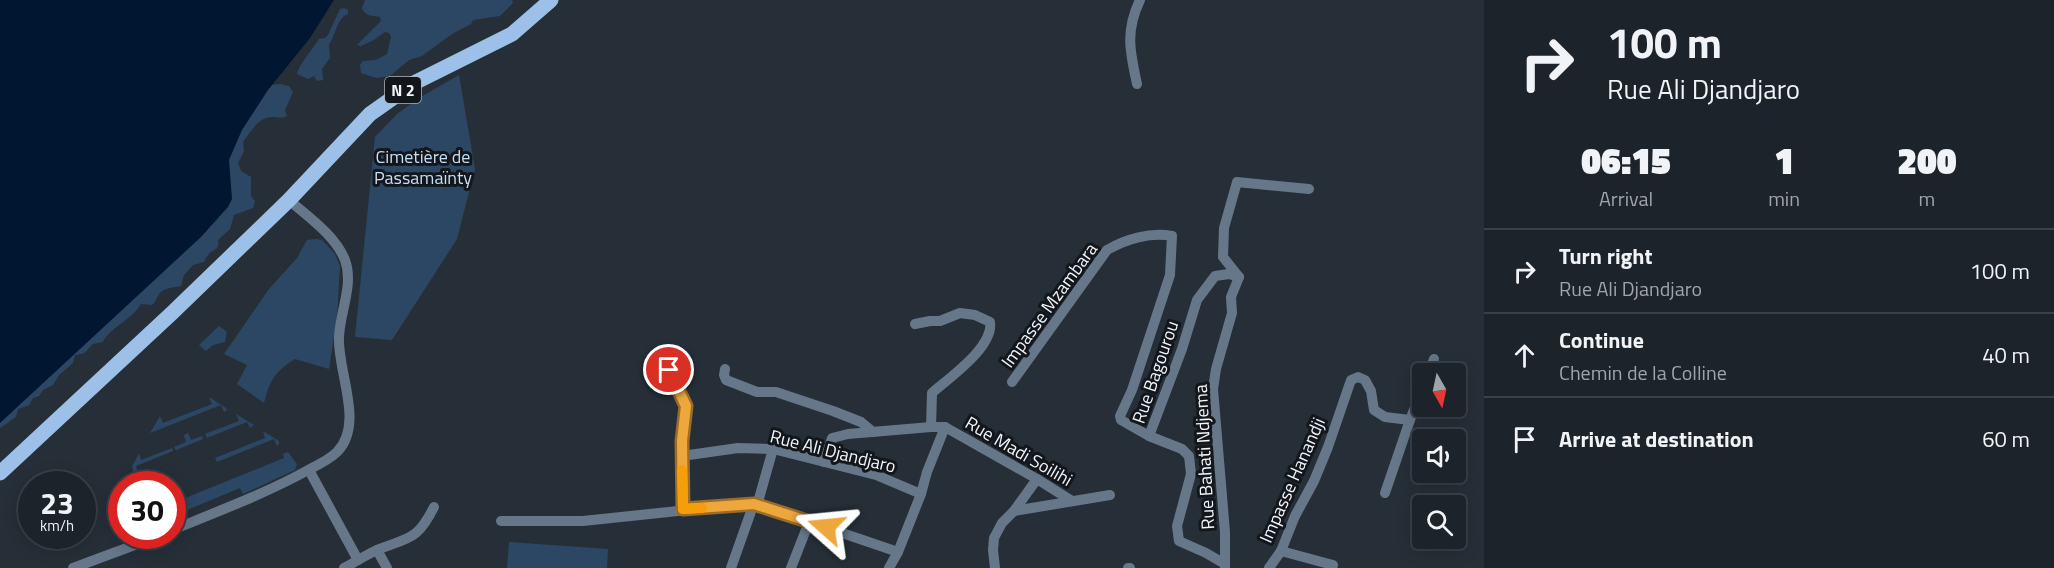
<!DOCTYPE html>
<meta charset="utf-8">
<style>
:root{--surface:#1c232a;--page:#292f36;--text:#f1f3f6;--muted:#a0a4a8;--line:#3a4047}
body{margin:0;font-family:"Titillium Web",sans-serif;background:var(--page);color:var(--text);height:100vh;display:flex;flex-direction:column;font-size:22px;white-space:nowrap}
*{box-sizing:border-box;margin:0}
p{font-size:20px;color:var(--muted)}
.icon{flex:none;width:33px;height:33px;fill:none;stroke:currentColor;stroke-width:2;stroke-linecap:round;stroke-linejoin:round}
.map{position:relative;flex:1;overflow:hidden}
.side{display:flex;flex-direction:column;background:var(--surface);width:570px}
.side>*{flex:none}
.guide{background:#1c232a;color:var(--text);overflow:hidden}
.needle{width:39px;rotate:171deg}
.fabs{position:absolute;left:1412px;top:363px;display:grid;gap:12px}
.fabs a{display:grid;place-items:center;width:54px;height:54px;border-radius:6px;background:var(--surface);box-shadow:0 3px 15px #0003,0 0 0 2px var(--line);font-size:30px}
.speed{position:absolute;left:18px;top:471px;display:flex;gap:12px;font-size:30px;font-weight:700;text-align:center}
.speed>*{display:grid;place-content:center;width:78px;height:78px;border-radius:50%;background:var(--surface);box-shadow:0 3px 15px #0003,0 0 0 2px var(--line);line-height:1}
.speed small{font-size:15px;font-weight:400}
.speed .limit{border:9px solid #d22;background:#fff;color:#111}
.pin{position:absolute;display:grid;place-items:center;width:51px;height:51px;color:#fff;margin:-26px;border:3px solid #fff;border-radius:50%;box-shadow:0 2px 6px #0007}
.me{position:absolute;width:66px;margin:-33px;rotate:288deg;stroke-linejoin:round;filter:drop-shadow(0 0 4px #0008)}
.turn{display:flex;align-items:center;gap:21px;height:126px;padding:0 24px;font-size:27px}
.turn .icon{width:78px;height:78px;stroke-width:2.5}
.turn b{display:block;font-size:42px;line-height:51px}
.eta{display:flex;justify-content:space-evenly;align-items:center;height:102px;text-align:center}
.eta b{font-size:36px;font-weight:800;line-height:42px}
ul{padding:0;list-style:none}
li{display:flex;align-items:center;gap:18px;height:84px;padding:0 24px;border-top:2px solid var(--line)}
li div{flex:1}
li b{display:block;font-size:22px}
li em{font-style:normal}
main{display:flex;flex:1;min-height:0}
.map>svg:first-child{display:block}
</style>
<main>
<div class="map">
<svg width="1484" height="568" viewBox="0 0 1484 568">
<rect width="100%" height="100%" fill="#262f38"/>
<!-- green -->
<g fill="#2c4764">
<path d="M365,0H512L513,3L500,16L473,20L471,24L452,34L422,56L409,60L390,76L376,78L361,73L360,65L363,61L376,60L387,54L391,37L389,33L385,32L374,40L361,46L357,45L381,21L380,17C371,15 366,17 362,8Z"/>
<path d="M344,8L348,10V14C336,19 336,35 329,45L330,58L322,69L323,80L317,81L314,76L308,79L297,74C299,64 313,49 319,39L325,38L328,35L340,9Z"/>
<path d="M459,75L475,169L457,239L392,340L355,337L375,137L397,114L419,98Z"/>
<path d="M280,84L289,86L293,92L285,110L287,116C281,119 279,117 272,117C258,117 250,133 243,142L244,151L238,163L241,171L251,177V196L255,201L253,208L234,215L230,229L218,240C220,251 213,248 208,255C206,257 205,260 204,262L193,265L184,275L181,286C172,288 163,287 158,296C156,299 155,303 152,305L141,304C131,321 111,326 103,342L93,344C83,353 89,353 75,355L73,363L59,375L53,385L43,390L39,396L33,398L29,405L18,409L16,417L0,428V328L272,85Z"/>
<path d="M316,239L322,240L335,254L340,266L337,317L329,369L295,359C275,371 270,380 264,403L237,384L247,365L224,354L269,289L297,258L307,240Z"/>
<path d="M219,326L227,332L225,342L213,345L206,351L199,345Z"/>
<path d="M209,397L226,408L227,410L224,412L221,405L150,433L160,416L163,423L212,404Z"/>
<path d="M236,414L254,425L250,428L247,422L207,438L205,434L239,421Z"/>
<path d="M263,431L279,441V444L277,446L274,439L217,462L215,458L265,438Z"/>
<path d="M188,433L191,440L202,436L203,439L176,450L174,447L186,442L184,435Z"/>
<path d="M172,448L173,451L136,466L138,473L134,475L132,466L139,454L141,460Z"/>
<path d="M288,452L297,464L295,470L243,494L240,488L175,515L177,521L173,523V503L284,458L283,454Z"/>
<path d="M509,542L608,549L607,568H507Z"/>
</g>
<!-- water -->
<path fill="#001631" d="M0,0H334L310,38L268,90L242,130L229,160L232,199L228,207L201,237L0,423Z"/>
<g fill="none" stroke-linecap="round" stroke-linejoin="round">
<!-- minor -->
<g stroke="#66778a" stroke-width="10">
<path d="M1137,84C1130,52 1125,31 1140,0"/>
<path d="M1239,277L1223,257L1224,228L1237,182L1309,189"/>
<path d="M915,324L930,321H940L960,313L975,315L990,322C994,347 949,378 932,393L931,427"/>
<path d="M662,356L686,406L682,441V456"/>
<path d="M725,369L724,375L726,380L757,392H776L833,411L861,422L873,432"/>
<path d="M1428,374L1434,359"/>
<path d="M1012,382L1107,250C1126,239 1150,232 1172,236L1170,275L1132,390L1120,416L1121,420L1149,436"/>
<path d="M824,462L832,438L848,434L931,427H945L1037,479L1072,501"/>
<path d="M309,470L358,560"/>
<path d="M1385,493L1410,420"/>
<path d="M683,509L682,456L738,448L773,449L876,475L921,494"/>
<path d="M1014,511L1110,495"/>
<path d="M501,521H583L754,503L898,552"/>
<path d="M172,530C219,511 267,493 310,469C320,464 330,459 337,452C365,424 337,371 339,337C340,312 354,284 345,260C335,235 308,217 289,200"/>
<path d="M377,550L387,568"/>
<path d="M1281,551L1333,565L1332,568"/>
<path d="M1225,564L1206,553L1179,541L1177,526L1191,474L1189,456L1182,449L1149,436L1182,349L1197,300L1215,276L1229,274L1239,277"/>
<path d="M73,568L159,536"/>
<path d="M344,568C355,562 366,555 377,550C409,537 417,541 434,507"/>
<path d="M731,568L754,503L758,502L773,449"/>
<path d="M791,568L809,522"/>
<path d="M889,568L898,552L921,494L927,472L945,427"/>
<path d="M995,568L993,550L994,538L1002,523L1014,511L1037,479"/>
<path d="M1128,568H1130"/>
<path d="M1225,568V532L1213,389L1216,369L1232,313L1231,297L1239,277"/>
<path d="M1269,568L1281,551L1295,516L1314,481L1328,447L1351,380L1358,377L1365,380L1371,391L1374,410L1385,417L1410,420L1422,389"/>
</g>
<!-- primary -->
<path stroke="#9cc0e8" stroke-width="15" d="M0,473L172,313L289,200L370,114L414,83L512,34L551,0"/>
</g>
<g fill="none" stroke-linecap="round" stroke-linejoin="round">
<!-- route casing -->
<g stroke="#9b6d28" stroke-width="15">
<path id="route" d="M669,370L686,406L682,441L683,509L754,504L826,527"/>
</g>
<!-- route -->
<use href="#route" stroke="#eea73d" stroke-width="10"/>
<!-- slow -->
<path stroke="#f59e0b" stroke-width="10" d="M682,470L683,509L702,508"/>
</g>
<g text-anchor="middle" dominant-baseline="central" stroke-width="6" stroke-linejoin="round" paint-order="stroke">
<!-- shield labels -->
<rect fill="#13171b" stroke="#aeb2b8" stroke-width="1.5" x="385" y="77" width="36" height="26" rx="4.5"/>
<g font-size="16" font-weight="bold" fill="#f0f5fc">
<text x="403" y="90">N 2</text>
</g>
<!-- park labels -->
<g font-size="18" fill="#c5ddf7" stroke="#13171b">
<text x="423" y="156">Cimetière de<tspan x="423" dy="21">Passamaïnty</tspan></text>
</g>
<!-- street labels -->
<g font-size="18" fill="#f0f5fc" stroke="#13171b">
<text transform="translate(1049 305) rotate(-54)">Impasse Mzambara</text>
<text transform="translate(1155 372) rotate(-71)">Rue Bagourou</text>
<text transform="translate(833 451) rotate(14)">Rue Ali Djandjaro</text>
<text transform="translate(1019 451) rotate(30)">Rue Madi Soilihi</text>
<text transform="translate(1204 457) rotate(-93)">Rue Bahati Ndjema</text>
<text transform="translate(1292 480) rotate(-66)">Impasse Hanandji</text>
</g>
</g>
</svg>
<div class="fabs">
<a><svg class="needle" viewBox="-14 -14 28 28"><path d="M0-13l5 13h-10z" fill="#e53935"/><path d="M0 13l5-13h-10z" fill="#a0a4a8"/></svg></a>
<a><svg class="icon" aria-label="sound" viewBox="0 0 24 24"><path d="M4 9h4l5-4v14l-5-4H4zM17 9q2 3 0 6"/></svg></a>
<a><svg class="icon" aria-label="search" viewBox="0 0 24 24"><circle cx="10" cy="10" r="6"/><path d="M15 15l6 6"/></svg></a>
</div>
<div class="speed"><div>23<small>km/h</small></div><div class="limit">30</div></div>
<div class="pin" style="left:669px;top:370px;background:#d93025"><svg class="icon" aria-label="arrive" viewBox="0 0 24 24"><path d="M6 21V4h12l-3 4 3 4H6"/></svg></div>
<svg class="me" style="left:826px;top:527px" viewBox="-20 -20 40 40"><path d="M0-17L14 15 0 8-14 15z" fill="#eea73d" stroke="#fff" stroke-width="4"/></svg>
</div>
<section class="side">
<div class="guide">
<div class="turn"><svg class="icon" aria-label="right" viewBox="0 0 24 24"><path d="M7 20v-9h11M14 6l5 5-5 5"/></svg><div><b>100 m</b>Rue Ali Djandjaro</div></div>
</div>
<div class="eta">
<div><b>06:15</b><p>Arrival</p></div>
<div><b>1</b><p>min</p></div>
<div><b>200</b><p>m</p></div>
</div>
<ul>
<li><svg class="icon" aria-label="right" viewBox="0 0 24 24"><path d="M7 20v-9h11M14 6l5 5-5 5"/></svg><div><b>Turn right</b><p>Rue Ali Djandjaro</p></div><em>100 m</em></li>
<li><svg class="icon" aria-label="ahead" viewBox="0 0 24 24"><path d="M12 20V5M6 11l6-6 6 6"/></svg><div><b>Continue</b><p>Chemin de la Colline</p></div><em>40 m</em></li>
<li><svg class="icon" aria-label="arrive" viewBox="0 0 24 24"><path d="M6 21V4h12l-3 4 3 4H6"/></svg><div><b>Arrive at destination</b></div><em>60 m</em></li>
</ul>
</section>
</main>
